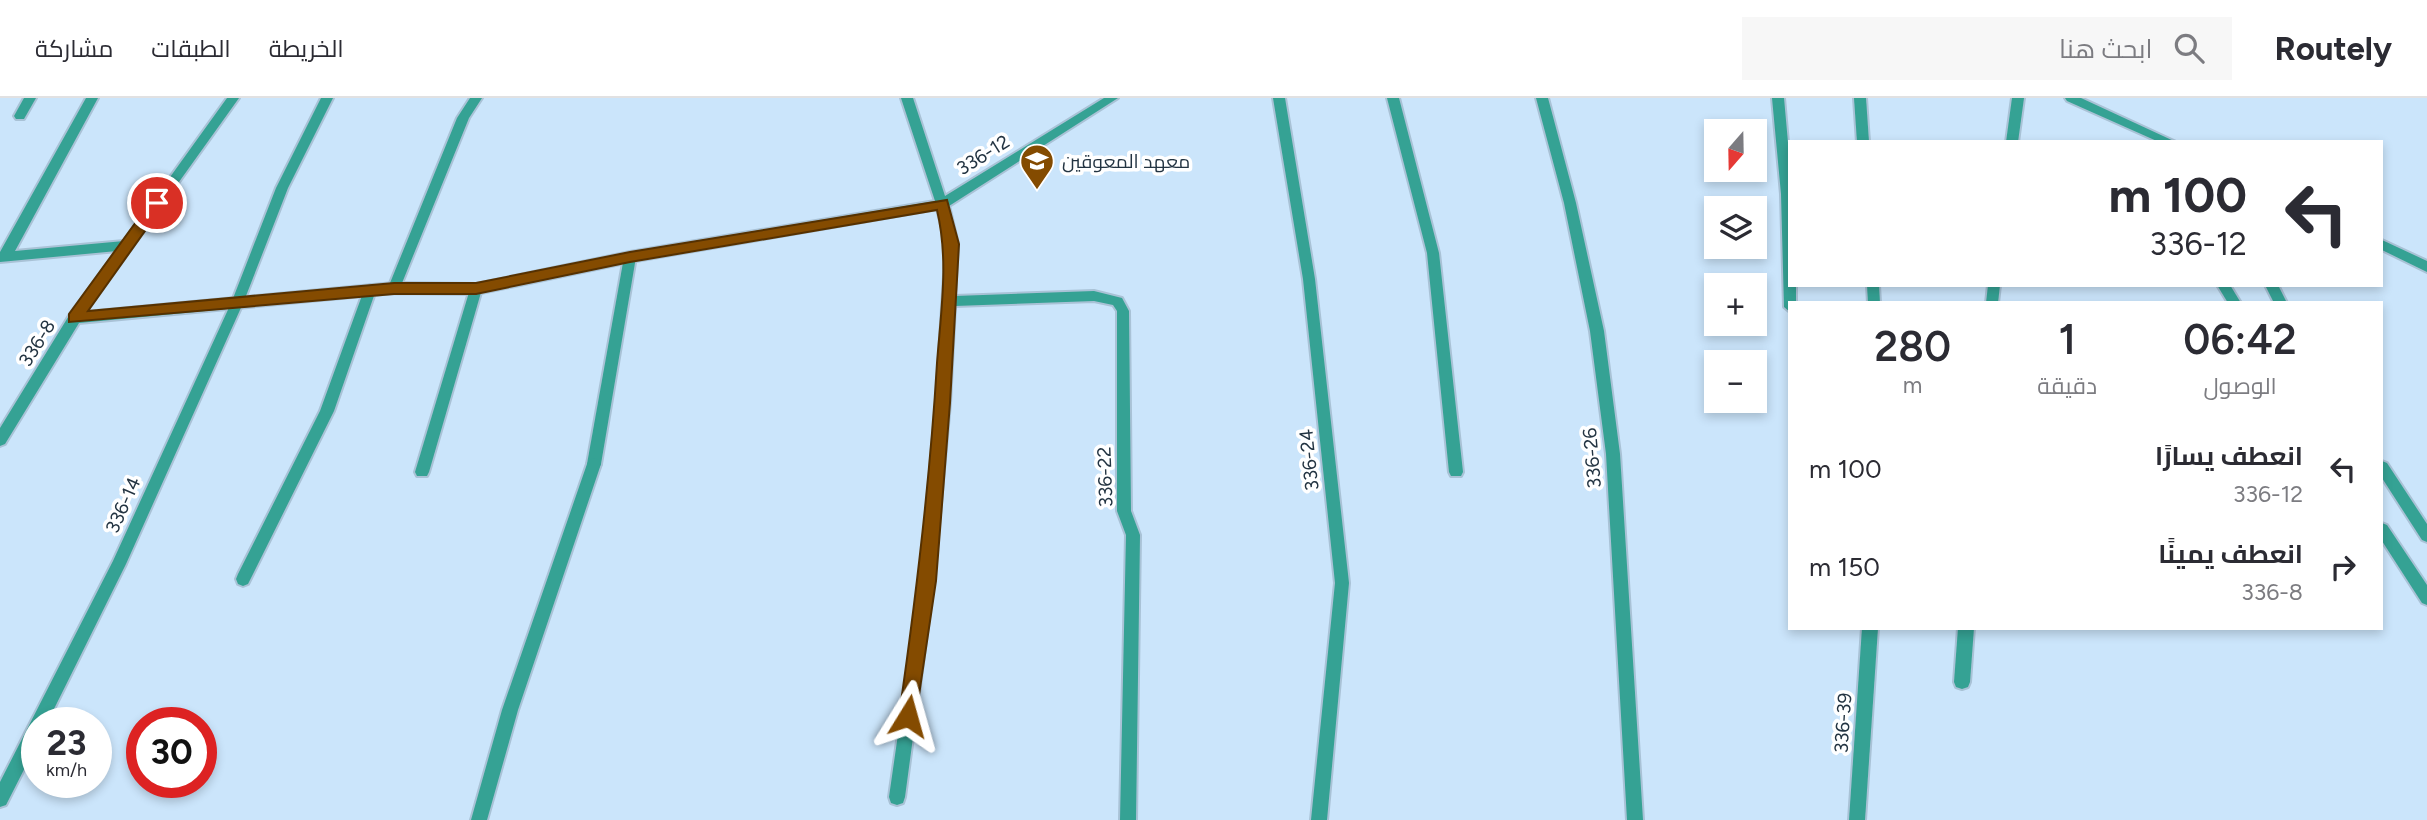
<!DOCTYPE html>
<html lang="ar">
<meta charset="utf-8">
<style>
:root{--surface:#fff;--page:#f7f7f7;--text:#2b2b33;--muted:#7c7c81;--line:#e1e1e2}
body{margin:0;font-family:Figtree,Cairo,sans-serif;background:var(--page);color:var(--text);direction:rtl;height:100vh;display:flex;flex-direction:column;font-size:26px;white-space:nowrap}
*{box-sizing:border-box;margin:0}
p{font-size:23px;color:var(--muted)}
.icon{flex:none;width:38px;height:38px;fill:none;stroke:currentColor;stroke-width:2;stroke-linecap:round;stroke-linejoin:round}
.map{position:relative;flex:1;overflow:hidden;direction:ltr}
.sheet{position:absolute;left:1788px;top:203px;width:595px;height:329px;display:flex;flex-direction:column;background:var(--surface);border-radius:0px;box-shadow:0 4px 10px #0003;direction:rtl}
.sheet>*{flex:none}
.banner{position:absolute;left:1788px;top:42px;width:595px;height:147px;border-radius:0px;box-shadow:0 4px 10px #0003;direction:rtl;background:#fff;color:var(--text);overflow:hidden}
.needle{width:46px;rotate:200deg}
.tools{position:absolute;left:1704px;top:21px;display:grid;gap:14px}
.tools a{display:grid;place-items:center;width:63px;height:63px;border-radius:0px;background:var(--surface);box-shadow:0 4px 10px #0003;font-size:35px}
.speed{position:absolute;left:21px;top:609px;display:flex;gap:14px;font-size:35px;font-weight:700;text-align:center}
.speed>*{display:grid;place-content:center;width:91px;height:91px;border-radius:50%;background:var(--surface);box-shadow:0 4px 10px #0003;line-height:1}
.speed small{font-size:18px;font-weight:400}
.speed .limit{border:10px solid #d22;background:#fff;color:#111}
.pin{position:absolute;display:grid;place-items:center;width:60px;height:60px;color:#fff;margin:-30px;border:4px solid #fff;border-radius:50%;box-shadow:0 2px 7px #0007}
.me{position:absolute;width:77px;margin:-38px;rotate:8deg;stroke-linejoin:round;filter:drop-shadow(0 0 5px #0008)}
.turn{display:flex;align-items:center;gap:24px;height:147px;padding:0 21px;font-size:32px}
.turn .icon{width:91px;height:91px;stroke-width:2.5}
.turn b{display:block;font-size:49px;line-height:60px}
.eta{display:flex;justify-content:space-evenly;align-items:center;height:119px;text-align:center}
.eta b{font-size:42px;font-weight:600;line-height:49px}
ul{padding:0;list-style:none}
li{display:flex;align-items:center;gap:21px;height:98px;padding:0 21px}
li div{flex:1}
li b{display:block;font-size:26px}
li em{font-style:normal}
header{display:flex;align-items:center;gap:42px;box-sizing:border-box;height:98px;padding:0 35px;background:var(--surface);border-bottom:2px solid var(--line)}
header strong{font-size:33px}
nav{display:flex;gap:38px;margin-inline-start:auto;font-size:24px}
.search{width:490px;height:63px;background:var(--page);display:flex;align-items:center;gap:18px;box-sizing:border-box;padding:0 24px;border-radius:0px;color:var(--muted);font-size:26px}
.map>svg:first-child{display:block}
</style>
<header>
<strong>Routely</strong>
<div class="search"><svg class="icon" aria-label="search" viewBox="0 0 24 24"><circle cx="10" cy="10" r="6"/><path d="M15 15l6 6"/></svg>ابحث هنا</div>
<nav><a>الخريطة</a><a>الطبقات</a><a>مشاركة</a></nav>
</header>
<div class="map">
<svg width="2427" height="722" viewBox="0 0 2427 722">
<rect width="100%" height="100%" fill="#cbe5fb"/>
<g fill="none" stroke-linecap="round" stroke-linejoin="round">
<!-- lane casing -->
<g stroke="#a9c2d6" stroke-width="4">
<g id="lane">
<path d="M321,0H333L288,90L244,203L126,466L47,625H37V646L6,707L0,709V684L113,463L232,203L276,90Z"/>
<path d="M470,0H482L469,20L400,190L394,195L389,193L388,190L457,20Z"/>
<path d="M1772,0H1784L1790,67V187H1796V205H1790V214L1784,209L1781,96Z"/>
<path d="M1854,0H1866L1869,44H1857Z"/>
<path d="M2012,0H2024L2018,44H2006Z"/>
<path d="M630,154L636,159L601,366L599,370H589L587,366L624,159Z"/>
<path d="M476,186L482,191L429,374L427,378H417L415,374L470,191Z"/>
<path d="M370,187L376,192L334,313L248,486L243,488L238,486L236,481L238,476L320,313L364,192Z"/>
<path d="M1867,187H1879L1880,205H1868Z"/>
<path d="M1988,187H2000L1998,205H1986Z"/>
<path d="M2265,187H2278L2287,205H2274Z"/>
<path d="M2382,363L2387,365L2427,426V444L2422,442L2382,380Z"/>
<path d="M1862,530H1878L1865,722H1849Z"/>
<path d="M1958,530H1974L1970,584L1968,589L1962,591L1956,589L1954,584Z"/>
</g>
</g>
<!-- street casing -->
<g stroke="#a9c2d6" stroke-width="4">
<g id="street">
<path d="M24,0H36L24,21H16L14,18Z"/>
<path d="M86,0H98L15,153L124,143L227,0H239L86,214L394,185L476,186L630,154L935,103L901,0H913L945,98L1104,0H1118L949,108L958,146L955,198L1094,193L1122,200L1129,213L1131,413L1140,437L1136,722H1120L1126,437L1117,413V213L1113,207L1094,203L955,208L950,305L934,483L905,699L903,705L897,707L891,705L889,699L920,483L936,305L946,146L937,111L630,164L476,196L394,195L79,225L5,346L0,348V330L70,216L117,153L0,164V154Z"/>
<path d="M1273,0H1285L1315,181L1349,485L1327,722H1311L1335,485L1303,181Z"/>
<path d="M1387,0H1399L1439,155L1463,374L1461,378H1451L1449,374L1427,155Z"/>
<path d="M1536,0H1548L1576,105L1604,233L1620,356L1643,722H1627L1606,356L1590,233L1564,105Z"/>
<path d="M2065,0H2081L2176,44H2159L2067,3Z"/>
<path d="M2382,142L2427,163V174L2382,152Z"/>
<path d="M2217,187H2230L2241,205H2228Z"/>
<path d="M594,360L599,362L601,366L518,612L487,722H471L502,612L587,366L589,362Z"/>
<path d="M2382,425L2387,427L2427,487V507L2422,505L2382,443Z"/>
</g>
</g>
<!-- lane -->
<use href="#lane" fill="#35a294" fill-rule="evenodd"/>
<!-- street -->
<use href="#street" fill="#35a294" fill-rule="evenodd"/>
</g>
<!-- route -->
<path fill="#844b00" stroke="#563100" stroke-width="2" d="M157,100L164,105L162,109L88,213L394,185H476L630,154L947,102L959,146L950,305L936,483L915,624L908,626L902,624L899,618C916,500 930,383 937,265C941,212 949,163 937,112L630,164L476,196H394L69,224V216L152,102Z"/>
<!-- icons -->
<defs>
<g id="school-pin" transform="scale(1.75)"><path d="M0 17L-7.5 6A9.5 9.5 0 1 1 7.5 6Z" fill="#844b00" stroke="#fff"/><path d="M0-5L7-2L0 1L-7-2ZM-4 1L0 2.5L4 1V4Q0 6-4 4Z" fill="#fff"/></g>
</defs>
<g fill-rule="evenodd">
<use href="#school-pin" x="1037" y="63"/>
</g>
<g text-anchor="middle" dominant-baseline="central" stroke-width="7" stroke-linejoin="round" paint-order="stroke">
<!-- street labels -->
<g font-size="19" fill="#233442" stroke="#fff">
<text transform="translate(983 57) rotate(-32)">336-12</text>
<text transform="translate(37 245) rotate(-58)">336-8</text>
<text transform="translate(1592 360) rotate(-95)">336-26</text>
<text transform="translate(1309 362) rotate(-96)">336-24</text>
<text transform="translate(1105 379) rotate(-92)">336-22</text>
<text transform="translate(123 407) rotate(-66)">336-14</text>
<text transform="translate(1843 625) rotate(-86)">336-39</text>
</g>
<!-- poi labels -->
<g font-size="19" fill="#233442" stroke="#fff" text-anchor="start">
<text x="1062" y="63">معهد المعوقين</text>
</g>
</g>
</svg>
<div class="tools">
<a><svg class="needle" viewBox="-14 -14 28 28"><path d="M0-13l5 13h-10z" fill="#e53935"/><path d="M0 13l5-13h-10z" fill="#7c7c81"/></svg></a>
<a><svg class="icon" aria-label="layers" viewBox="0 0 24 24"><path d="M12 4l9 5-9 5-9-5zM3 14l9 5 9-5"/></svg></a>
<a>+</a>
<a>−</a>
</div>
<div class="speed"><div>23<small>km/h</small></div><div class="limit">30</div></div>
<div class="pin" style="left:157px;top:105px;background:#d93025"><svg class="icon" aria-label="arrive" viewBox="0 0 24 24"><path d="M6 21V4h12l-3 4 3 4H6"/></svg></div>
<svg class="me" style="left:908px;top:618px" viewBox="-20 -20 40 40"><path d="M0-17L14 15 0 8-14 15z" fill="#844b00" stroke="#fff" stroke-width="4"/></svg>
<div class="banner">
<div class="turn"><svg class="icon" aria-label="left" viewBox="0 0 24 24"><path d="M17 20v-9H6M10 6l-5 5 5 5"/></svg><div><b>100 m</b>336-12</div></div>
</div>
<section class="sheet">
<div class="eta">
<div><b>06:42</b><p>الوصول</p></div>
<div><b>1</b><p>دقيقة</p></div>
<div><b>280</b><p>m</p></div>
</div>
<ul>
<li><svg class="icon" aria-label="left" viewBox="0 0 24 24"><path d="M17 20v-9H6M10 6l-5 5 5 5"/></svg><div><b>انعطف يسارًا</b><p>336-12</p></div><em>100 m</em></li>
<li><svg class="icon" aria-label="right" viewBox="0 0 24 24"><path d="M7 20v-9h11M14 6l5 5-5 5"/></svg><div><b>انعطف يمينًا</b><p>336-8</p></div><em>150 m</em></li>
</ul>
</section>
</div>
